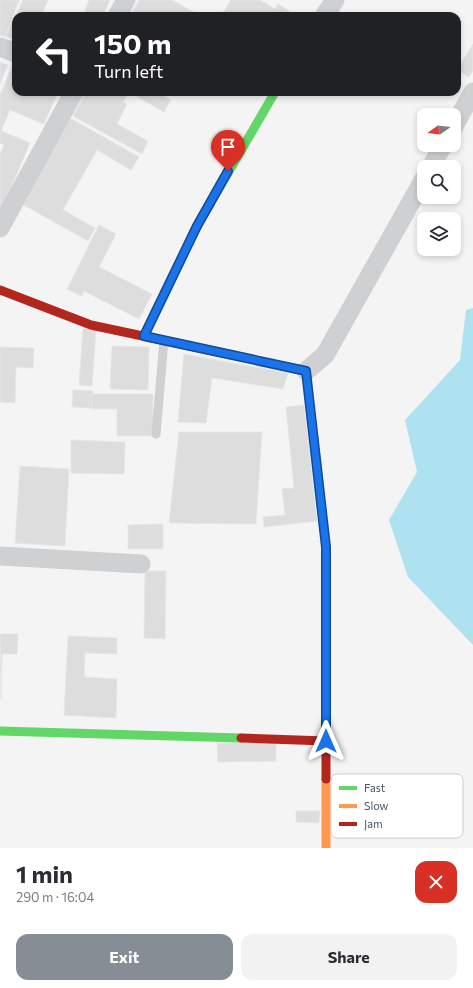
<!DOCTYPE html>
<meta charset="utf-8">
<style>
:root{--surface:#fff;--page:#f2f2f3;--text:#2b2b33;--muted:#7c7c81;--accent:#868d94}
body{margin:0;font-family:Commissioner,sans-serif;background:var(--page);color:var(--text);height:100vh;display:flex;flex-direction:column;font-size:15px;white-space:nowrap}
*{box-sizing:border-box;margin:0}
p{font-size:13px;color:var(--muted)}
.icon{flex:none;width:22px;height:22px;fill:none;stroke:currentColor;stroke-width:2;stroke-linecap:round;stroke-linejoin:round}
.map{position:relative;height:848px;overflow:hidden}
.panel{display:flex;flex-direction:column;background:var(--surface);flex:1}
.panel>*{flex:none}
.banner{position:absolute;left:12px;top:12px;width:449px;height:84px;border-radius:12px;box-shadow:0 2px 6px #0003;background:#202124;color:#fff;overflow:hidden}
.needle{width:26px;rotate:256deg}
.buttons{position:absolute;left:417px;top:108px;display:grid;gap:8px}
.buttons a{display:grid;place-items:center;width:44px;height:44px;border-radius:8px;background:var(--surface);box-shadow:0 2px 6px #0003;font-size:20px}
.pin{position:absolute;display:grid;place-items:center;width:34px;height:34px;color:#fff;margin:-41px -17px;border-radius:50% 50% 50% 0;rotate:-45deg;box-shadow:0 0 4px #0007}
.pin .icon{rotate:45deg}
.me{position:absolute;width:44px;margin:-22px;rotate:0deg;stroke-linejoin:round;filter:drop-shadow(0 0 3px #0008)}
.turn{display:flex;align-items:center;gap:14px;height:84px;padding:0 16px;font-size:18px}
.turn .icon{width:52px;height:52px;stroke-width:2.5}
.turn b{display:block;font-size:28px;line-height:34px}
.round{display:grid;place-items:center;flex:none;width:42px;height:42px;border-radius:12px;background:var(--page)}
.headline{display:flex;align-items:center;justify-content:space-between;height:68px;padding:0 16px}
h1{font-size:24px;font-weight:700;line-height:30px}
.button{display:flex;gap:8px;margin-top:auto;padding:8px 16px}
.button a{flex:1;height:46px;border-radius:12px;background:var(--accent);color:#fff;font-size:16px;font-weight:700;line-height:46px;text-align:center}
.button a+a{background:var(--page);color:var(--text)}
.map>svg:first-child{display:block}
</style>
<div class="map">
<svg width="473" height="848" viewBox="0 0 473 848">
<rect width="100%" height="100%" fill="#f4f4f4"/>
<!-- water -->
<path fill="#aee2f0" d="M473,308V645L408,577L389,520L417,472L405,420L460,360L466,310Z"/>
<!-- building -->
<g fill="#ddddde" stroke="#e5e6e7">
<path d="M0,0H19L5,37L0,35Z"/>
<path d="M23,0H48L41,16H16V41L6,36Z"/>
<path d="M89,0H110L103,16H90L84,13Z"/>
<path d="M139,0H172L201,16H130Z"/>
<path d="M231,0H260L275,9L278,4L297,16H221Z"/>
<path d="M473,44V71L469,77L457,70Z"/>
<path d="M0,62L8,65L0,84Z"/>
<path d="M12,66L16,68V92H58L44,124L10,110L1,131L30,143L0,213V154L4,145L0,143V95Z"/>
<path d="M86,92H121L127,95L123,102L127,104L117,124L148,141L142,154L73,116Z"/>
<path d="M129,92H157L171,100L164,112Z"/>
<path d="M70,118L139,157L131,170L97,150L63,210L95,228L88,241L22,204Z"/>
<path d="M99,225L116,234L99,267L152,294L139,319L84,291L82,296L67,289Z"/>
<path d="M83,328L96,329L92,386L79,385Z"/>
<path d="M112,346L149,347L148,390L110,389Z"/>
<path d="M0,347L34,348L33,368L16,367L15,403L0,402Z"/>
<path d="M184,354L288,373L283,389L212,378L206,423L178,422Z"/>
<path d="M73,390L93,391L92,408L72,407Z"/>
<path d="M91,394H153V436H117V409H92Z"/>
<path d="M304,405L317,521L264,527L263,517L285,515L282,489L294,488L286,407Z"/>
<path d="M179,432H262L256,524L169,523Z"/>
<path d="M71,440L125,442L124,474L71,473Z"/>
<path d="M20,466L69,469L65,546L15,543Z"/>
<path d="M163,524V549H128V525Z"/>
<path d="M145,571H166L165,639L144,638Z"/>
<path d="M0,634H18L17,654H2L1,700Z"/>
<path d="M68,636L117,638V654L85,653L84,677L117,679L116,718L64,715Z"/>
<path d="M276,742V761L218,762L217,743Z"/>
<path d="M296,811H320L319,823L296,822Z"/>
</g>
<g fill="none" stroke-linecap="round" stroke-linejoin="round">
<!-- lane -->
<path stroke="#ced0d2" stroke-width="9" d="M156,434L164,340"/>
<!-- street -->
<g stroke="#ced0d2" stroke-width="19">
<path d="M117,16L126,0"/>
<path d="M324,16L335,0"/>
<path d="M0,47L16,53"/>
<path d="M454,126L473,92"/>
<path d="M431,167L443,145"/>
<path d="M0,228L74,92"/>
<path d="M306,371L325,355L424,179"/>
<path d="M0,556L141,564"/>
</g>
<!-- fast -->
<g stroke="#63d668" stroke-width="9">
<path d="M210,204L275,92"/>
<path d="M246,358L306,371L326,547V616"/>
<path d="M0,731L241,738"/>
</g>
<!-- slow -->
<path stroke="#ff974d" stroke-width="9" d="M326,779V848"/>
<!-- jam -->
<g stroke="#b3261e" stroke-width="9">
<path d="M0,290L91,325L246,358"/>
<path d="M144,336L197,226L210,204"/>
<path d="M326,616V779"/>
<path d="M241,738L326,741"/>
</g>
</g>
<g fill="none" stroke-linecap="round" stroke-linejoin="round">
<!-- route casing -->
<g stroke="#114b97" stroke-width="10">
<path id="route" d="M228,171L197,226L144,336L306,371L326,547V741"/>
</g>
<!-- route -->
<use href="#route" stroke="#1a73e8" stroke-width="7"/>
</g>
<!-- legend -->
<rect x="331" y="774" width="132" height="64" rx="6" fill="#fff" stroke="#c9ccd0" stroke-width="1"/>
<rect x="339" y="786" width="18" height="4" fill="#63d668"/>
<rect x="339" y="804" width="18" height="4" fill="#ff974d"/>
<rect x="339" y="822" width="18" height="4" fill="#b3261e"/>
<g font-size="11" fill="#4a5661">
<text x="364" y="792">Fast</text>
<text x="364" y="810">Slow</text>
<text x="364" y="828">Jam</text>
</g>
</svg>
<div class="buttons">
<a><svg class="needle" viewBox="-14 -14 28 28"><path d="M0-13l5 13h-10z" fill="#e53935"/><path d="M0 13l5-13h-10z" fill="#7c7c81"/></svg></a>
<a><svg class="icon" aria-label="search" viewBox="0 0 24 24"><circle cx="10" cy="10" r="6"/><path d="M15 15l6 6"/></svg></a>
<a><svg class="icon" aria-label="layers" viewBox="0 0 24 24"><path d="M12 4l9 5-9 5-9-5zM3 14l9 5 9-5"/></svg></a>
</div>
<div class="pin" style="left:228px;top:171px;background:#d93025"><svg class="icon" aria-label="arrive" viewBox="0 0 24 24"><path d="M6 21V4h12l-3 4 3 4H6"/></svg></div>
<svg class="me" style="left:326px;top:741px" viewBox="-20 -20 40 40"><path d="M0-17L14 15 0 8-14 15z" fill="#1a73e8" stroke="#fff" stroke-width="4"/></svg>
<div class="banner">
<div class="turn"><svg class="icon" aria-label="left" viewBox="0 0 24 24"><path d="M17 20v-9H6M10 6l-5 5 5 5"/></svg><div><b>150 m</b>Turn left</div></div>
</div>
</div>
<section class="panel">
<div class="headline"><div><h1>1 min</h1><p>290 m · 16:04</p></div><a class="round" style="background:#d93025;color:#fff"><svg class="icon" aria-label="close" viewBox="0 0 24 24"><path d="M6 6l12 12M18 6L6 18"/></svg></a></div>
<div class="button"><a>Exit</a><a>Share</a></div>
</section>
